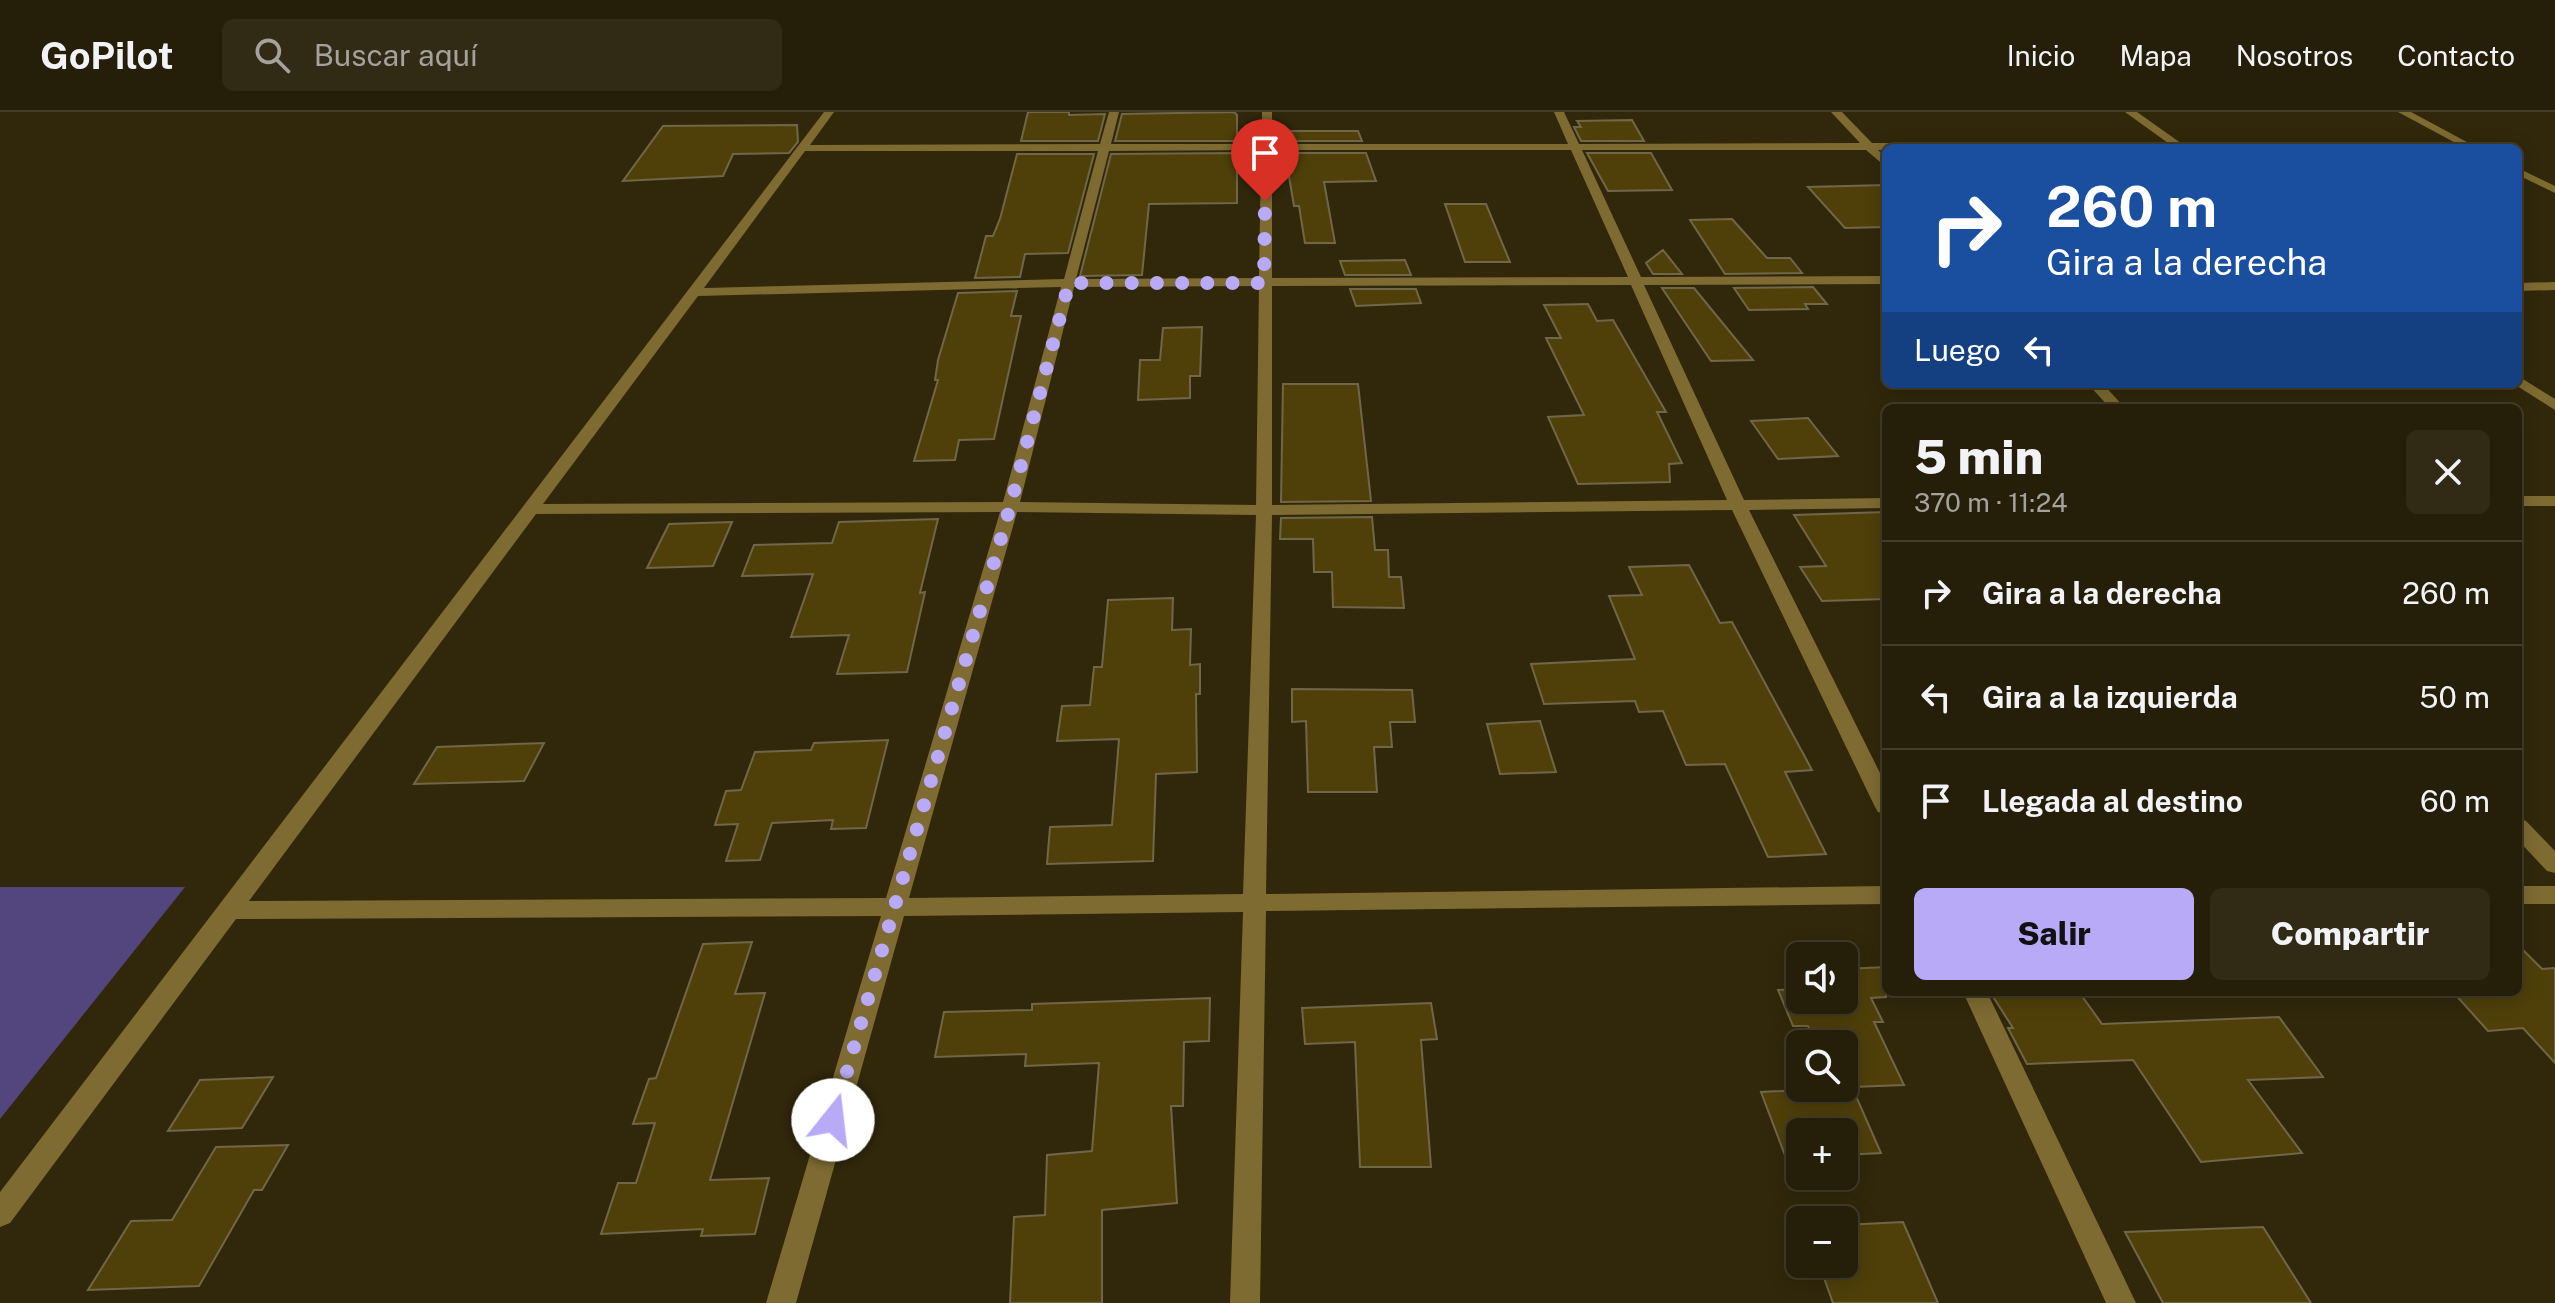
<!DOCTYPE html>
<html lang="es">
<meta charset="utf-8">
<style>
:root{--surface:#251e08;--page:#312b16;--text:#f1f3f6;--muted:#a3a29c;--line:#423c29;--accent:#b9aaf7}
body{margin:0;font-family:"Public Sans",sans-serif;background:var(--page);color:var(--text);height:100vh;display:flex;flex-direction:column;font-size:30px;white-space:nowrap}
*{box-sizing:border-box;margin:0}
p{font-size:26px;color:var(--muted)}
.icon{flex:none;width:44px;height:44px;fill:none;stroke:currentColor;stroke-width:2;stroke-linecap:round;stroke-linejoin:round}
.map{position:relative;flex:1;overflow:hidden}
.sheet{position:absolute;left:1882px;top:292px;width:640px;height:592px;display:flex;flex-direction:column;background:var(--surface);border-radius:12px;box-shadow:0 4px 20px #0003,0 0 0 2px var(--line)}
.sheet>*{flex:none}
.guide{position:absolute;left:1882px;top:32px;width:640px;height:244px;border-radius:12px;box-shadow:0 4px 20px #0003,0 0 0 2px var(--line);background:#1a4fa0;color:#fff;overflow:hidden}
.tools{position:absolute;left:1786px;top:830px;display:grid;gap:16px}
.tools a{display:grid;place-items:center;width:72px;height:72px;border-radius:12px;background:var(--surface);box-shadow:0 4px 20px #0003,0 0 0 2px var(--line);font-size:40px}
.pin{position:absolute;display:grid;place-items:center;width:68px;height:68px;color:#fff;margin:-82px -34px;border-radius:50% 50% 50% 0;rotate:-45deg;box-shadow:0 0 8px #0007}
.pin .icon{rotate:45deg}
.me{position:absolute;width:88px;margin:-44px;rotate:16deg;stroke-linejoin:round;filter:drop-shadow(0 0 6px #0008)}
.turn{display:flex;align-items:center;gap:28px;height:168px;padding:0 32px;font-size:36px}
.turn .icon{width:104px;height:104px;stroke-width:2.5}
.turn b{display:block;font-size:56px;line-height:68px}
.then{display:flex;align-items:center;height:76px;padding:0 32px;background:#0003;gap:16px;font-size:30px}
.round{display:grid;place-items:center;flex:none;width:84px;height:84px;border-radius:12px;background:var(--page)}
.head{display:flex;align-items:center;justify-content:space-between;height:136px;padding:0 32px}
h1{font-size:48px;font-weight:800;line-height:60px}
.action{display:flex;gap:16px;margin-top:auto;padding:16px 32px}
.action a{flex:1;height:92px;border-radius:12px;background:var(--accent);color:#111;font-size:32px;font-weight:800;line-height:92px;text-align:center}
.action a+a{background:var(--page);color:var(--text)}
ul{padding:0;list-style:none}
li{display:flex;align-items:center;gap:24px;height:104px;padding:0 32px;border-top:2px solid var(--line)}
li div{flex:1}
li b{display:block;font-size:30px}
li em{font-style:normal}
header{display:flex;align-items:center;gap:48px;box-sizing:border-box;height:112px;padding:0 40px;background:var(--surface);border-bottom:2px solid var(--line)}
header strong{font-size:38px}
nav{display:flex;gap:44px;margin-inline-start:auto;font-size:28px}
.search{width:560px;height:72px;background:var(--page);display:flex;align-items:center;gap:20px;box-sizing:border-box;padding:0 28px;border-radius:12px;color:var(--muted);font-size:30px}
.map>svg:first-child{display:block}
</style>
<header>
<strong>GoPilot</strong>
<div class="search"><svg class="icon" aria-label="search" viewBox="0 0 24 24"><circle cx="10" cy="10" r="6"/><path d="M15 15l6 6"/></svg>Buscar aquí</div>
<nav><a>Inicio</a><a>Mapa</a><a>Nosotros</a><a>Contacto</a></nav>
</header>
<div class="map">
<svg width="2555" height="1191" viewBox="0 0 2555 1191">
<rect width="100%" height="100%" fill="#31280b"/>
<!-- green -->
<path fill="#53467f" d="M0,775H185L0,1007Z"/>
<!-- building -->
<g fill="#4f400a" stroke="#706648" stroke-width="2">
<path d="M1028,0H1069V3L1105,2L1098,29H1021Z"/>
<path d="M1234,0L1237,3V29H1115L1122,2Z"/>
<path d="M1632,8L1644,29H1581L1574,15H1581L1577,9Z"/>
<path d="M797,13L798,30L789,41L733,42L723,64L623,69L663,14Z"/>
<path d="M1281,19H1358L1362,29H1283Z"/>
<path d="M1237,41V91L1149,92L1142,163L1080,164L1111,42Z"/>
<path d="M1285,41H1366L1376,69L1324,70L1335,131H1305L1299,94H1294Z"/>
<path d="M1587,41H1651L1672,78L1608,79Z"/>
<path d="M1017,42H1094L1068,141L1025,142L1020,165L975,166L986,124H993L1000,107Z"/>
<path d="M1886,73V115L1845,116L1808,75Z"/>
<path d="M1445,92H1486L1510,150H1465Z"/>
<path d="M1732,107L1767,146H1790L1802,161L1725,162L1690,108Z"/>
<path d="M1663,138L1682,162H1653L1646,151Z"/>
<path d="M1405,148L1411,163H1345L1340,149Z"/>
<path d="M1813,175L1827,192H1805L1808,197L1749,198L1734,176Z"/>
<path d="M1662,176H1694L1753,248L1711,249Z"/>
<path d="M1350,177H1416L1421,191L1356,194Z"/>
<path d="M1017,179L1011,204H1021L994,327L959,328L955,348L914,349L938,268H935L938,248L958,181Z"/>
<path d="M1588,192L1597,209L1613,208L1666,300H1657L1682,351L1669,352L1670,370L1578,372L1548,305L1584,303L1546,226H1561L1544,193Z"/>
<path d="M1202,215L1200,264H1190V286L1138,288L1140,248H1160L1163,216Z"/>
<path d="M1283,272H1358L1371,389L1281,390Z"/>
<path d="M1808,306L1838,344L1778,347L1751,309Z"/>
<path d="M1886,400V487L1822,489L1800,455L1826,454L1794,403Z"/>
<path d="M1372,405L1375,438H1388L1389,465H1401L1404,496L1333,495L1332,460H1314L1313,427H1280L1281,406Z"/>
<path d="M938,407L920,481L925,480L907,560L837,562L849,523L791,525L813,462L742,464L754,433L832,431L839,410Z"/>
<path d="M732,410L713,454L647,456L669,412Z"/>
<path d="M1689,453L1720,511L1732,510L1812,658L1785,660L1826,742L1768,745L1725,652L1686,653L1663,599L1639,600L1635,589L1544,592L1531,552L1635,547L1609,484L1642,483L1629,455Z"/>
<path d="M1173,486L1172,518L1191,517L1190,553L1200,552V582H1196L1197,660L1156,662L1153,749L1047,752L1050,715L1112,713L1119,627L1057,629L1062,594L1090,593L1094,555H1102L1108,488Z"/>
<path d="M1292,577L1412,578L1415,610H1390L1392,635H1374L1377,680H1308L1306,609L1292,610Z"/>
<path d="M1540,609L1556,660L1500,662L1487,612Z"/>
<path d="M888,628L866,716L831,717L833,708L772,711L760,748L726,749L738,712L715,713L726,679L741,678L755,640L811,638L814,631Z"/>
<path d="M544,631L524,669L414,672L437,635Z"/>
<path d="M752,830L735,882L765,881L710,1068L769,1066L755,1122L701,1124L703,1117L601,1122L618,1071H636L655,1011L633,1012L649,967L656,966L703,832Z"/>
<path d="M2518,833L2542,857L2555,856V951L2523,916L2488,919L2453,880H2518Z"/>
<path d="M1886,855V885L1871,886L1883,910H1874L1904,973L1852,975L1881,1041L1844,1043V1020H1800V1045L1786,1046L1761,980L1844,976V932H1816L1808,914H1793L1778,878L1800,877V888H1844V857Z"/>
<path d="M1990,880H2079L2102,912L2279,905L2323,965L2248,968L2302,1041L2201,1050L2133,948L2027,952L2008,916H2013Z"/>
<path d="M1210,886L1209,929L1184,930L1183,994H1171L1177,1091L1102,1098V1191H1010L1014,1105L1045,1103L1047,1043L1092,1039L1099,951L1025,954L1026,942L935,945L944,900L1032,898V892Z"/>
<path d="M1431,891L1437,927L1421,928L1431,1055H1360L1355,930L1305,932L1302,896Z"/>
<path d="M273,965L242,1016L168,1019L200,968Z"/>
<path d="M288,1033L262,1078H254L199,1174L88,1178L131,1109L172,1108L216,1035Z"/>
<path d="M1903,1110L1938,1191H1833L1819,1152H1844V1113Z"/>
<path d="M2263,1115L2311,1191H2163L2125,1120Z"/>
</g>
<g fill="none" stroke-linecap="round" stroke-linejoin="round">
<!-- minor -->
<g fill="#7d6b31" fill-rule="evenodd">
<path d="M824,0H834L810,33L1100,32L1109,0H1119L1111,32H1262V0H1272V32H1568L1554,0H1564L1579,32L1860,31L1831,0H1842L1872,31H2168L2125,0H2137L2185,34L1878,38L1886,46V55L1866,38H1582L1641,165L1886,164V172L1644,173L1744,388L1886,386V396L1749,398L1886,673V703L1878,700L1875,695L1732,398L1272,403L1266,782L1886,774V792L1266,799L1260,1191H1230L1243,800L904,804L796,1191H766L881,804L236,807L10,1111L0,1115V1080ZM1261,38L1259,166L1076,167L1109,39ZM1272,38H1571L1628,165L1272,166ZM805,39H1098L1064,167L704,176ZM1631,173L1727,388L1272,393V174ZM1259,174L1256,393L1020,390L1074,175ZM1061,175L1003,390L543,392L698,184ZM1000,400L886,786L249,789L536,402ZM1017,400L1256,403L1243,782L909,786Z"/>
<path d="M2398,0H2411L2478,36H2465Z"/>
<path d="M2518,56L2555,74V81L2518,63Z"/>
<path d="M2555,170V178L2518,179V171Z"/>
<path d="M2518,264L2555,287V298L2514,272H2518Z"/>
<path d="M2088,272H2103L2125,296H2110Z"/>
<rect x="2518" y="384" width="37" height="10"/>
<path d="M2518,706L2526,709L2555,739V761L2547,759L2518,728Z"/>
<rect x="2518" y="774" width="37" height="18"/>
<path d="M1963,880H1987L2136,1191H2106Z"/>
</g>
</g>
<g fill="none" stroke-linecap="round" stroke-linejoin="round">
<!-- route -->
<path stroke="#b9aaf7" stroke-width="14" stroke-dasharray="0 25.2" d="M833,1008L1010,395L1069,171H1264L1265,89"/>
</g>
</svg>
<div class="tools">
<a><svg class="icon" aria-label="sound" viewBox="0 0 24 24"><path d="M4 9h4l5-4v14l-5-4H4zM17 9q2 3 0 6"/></svg></a>
<a><svg class="icon" aria-label="search" viewBox="0 0 24 24"><circle cx="10" cy="10" r="6"/><path d="M15 15l6 6"/></svg></a>
<a>+</a>
<a>−</a>
</div>
<div class="pin" style="left:1265px;top:89px;background:#d93025"><svg class="icon" aria-label="arrive" viewBox="0 0 24 24"><path d="M6 21V4h12l-3 4 3 4H6"/></svg></div>
<svg class="me" style="left:833px;top:1008px" viewBox="-20 -20 40 40"><circle r="19" fill="#fff"/><path d="M0-13L10 11 0 6-10 11z" fill="#b9aaf7"/></svg>
<div class="guide">
<div class="turn"><svg class="icon" aria-label="right" viewBox="0 0 24 24"><path d="M7 20v-9h11M14 6l5 5-5 5"/></svg><div><b>260 m</b>Gira a la derecha</div></div>
<div class="then">Luego<svg class="icon" aria-label="left" viewBox="0 0 24 24"><path d="M17 20v-9H6M10 6l-5 5 5 5"/></svg></div>
</div>
<section class="sheet">
<div class="head"><div><h1>5 min</h1><p>370 m · 11:24</p></div><a class="round"><svg class="icon" aria-label="close" viewBox="0 0 24 24"><path d="M6 6l12 12M18 6L6 18"/></svg></a></div>
<ul>
<li><svg class="icon" aria-label="right" viewBox="0 0 24 24"><path d="M7 20v-9h11M14 6l5 5-5 5"/></svg><div><b>Gira a la derecha</b></div><em>260 m</em></li>
<li><svg class="icon" aria-label="left" viewBox="0 0 24 24"><path d="M17 20v-9H6M10 6l-5 5 5 5"/></svg><div><b>Gira a la izquierda</b></div><em>50 m</em></li>
<li><svg class="icon" aria-label="arrive" viewBox="0 0 24 24"><path d="M6 21V4h12l-3 4 3 4H6"/></svg><div><b>Llegada al destino</b></div><em>60 m</em></li>
</ul>
<div class="action"><a>Salir</a><a>Compartir</a></div>
</section>
</div>
